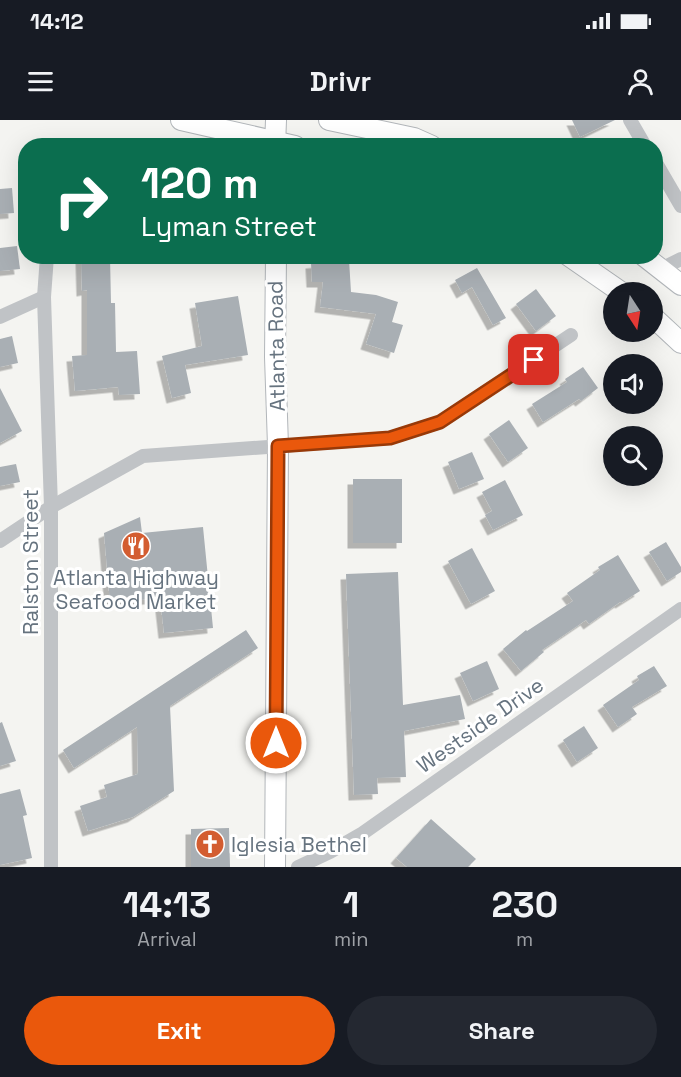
<!DOCTYPE html>
<style>
:root{--surface:#171b24;--page:#242831;--text:#f1f3f6;--muted:#9ea1a6;--accent:#ea580c}
body{margin:0;font-family:"Space Grotesk",sans-serif;background:var(--page);color:var(--text);height:100vh;display:flex;flex-direction:column;font-size:22px;white-space:nowrap}
*{box-sizing:border-box;margin:0}
p{font-size:20px;color:var(--muted)}
.icon{flex:none;width:33px;height:33px;fill:none;stroke:currentColor;stroke-width:2;stroke-linecap:round;stroke-linejoin:round}
.map{position:relative;height:747px;overflow:hidden}
.side{display:flex;flex-direction:column;background:var(--surface);flex:1}
.side>*{flex:none}
.banner{position:absolute;left:18px;top:18px;width:645px;height:126px;border-radius:24px;box-shadow:0 6px 24px #0002;background:#0b6e4f;color:#fff;overflow:hidden}
.needle{width:39px;rotate:168deg}
.fabs{position:absolute;left:603px;top:162px;display:grid;gap:12px}
.fabs a{display:grid;place-items:center;width:60px;height:60px;border-radius:50%;background:var(--surface);box-shadow:0 6px 24px #0002;font-size:30px}
.pin{position:absolute;display:grid;place-items:center;width:51px;height:51px;color:#fff;margin:-26px;border-radius:12px;box-shadow:0 3px 9px #0006}
.me{position:absolute;width:66px;margin:-33px;rotate:0deg;stroke-linejoin:round;filter:drop-shadow(0 0 4px #0008)}
.turn{display:flex;align-items:center;gap:21px;height:126px;padding:0 24px;font-size:27px}
.turn .icon{width:78px;height:78px;stroke-width:2.5}
.turn b{display:block;font-size:42px;line-height:51px}
.eta{display:flex;justify-content:space-evenly;align-items:center;height:102px;text-align:center}
.eta b{font-size:36px;font-weight:700;line-height:42px}
.cta{display:flex;gap:12px;margin-top:auto;padding:12px 24px}
.cta a{flex:1;height:69px;border-radius:36px;background:var(--accent);color:#fff;font-size:24px;font-weight:700;line-height:69px;text-align:center}
.cta a+a{background:var(--page);color:var(--text)}
.status{display:flex;justify-content:space-between;align-items:center;height:42px;padding:0 30px;background:var(--surface);direction:ltr}
.status svg{height:16px;fill:currentColor}
header{display:flex;justify-content:space-between;align-items:center;height:78px;padding:0 24px;background:var(--surface);font-size:27px;font-weight:700}
.map>svg:first-child{display:block}
</style>
<div class="status"><b>14:12</b><svg viewBox="0 0 49 12"><path d="M0 12V9h3v3zM5 12V6h3v6zM10 12V3h3v9zM15 12V0h3v12zM26 1h20v11H26zM47 4h2v5h-2z"/></svg></div>
<header><svg class="icon" aria-label="menu" viewBox="0 0 24 24"><path d="M4 6h16M4 12h16M4 18h16"/></svg>Drivr<svg class="icon" aria-label="person" viewBox="0 0 24 24"><circle cx="12" cy="8" r="4"/><path d="M4 21q1-7 8-7t8 7"/></svg></header>
<div class="map">
<svg width="681" height="747" viewBox="0 0 681 747">
<defs>
<filter id="shadow"><feDropShadow dx="-5.5" dy="5.5" stdDeviation="0" flood-color="#0004"/></filter>
</defs>
<rect width="100%" height="100%" fill="#f4f4f1"/>
<!-- building -->
<g fill="#a9afb4" filter="url(#shadow)">
<path d="M572,0H615L580,17Z"/>
<path d="M12,68L14,93L0,94V69Z"/>
<path d="M17,126L20,149L0,151V128Z"/>
<path d="M81,136H110L111,183H115L116,232L137,231L140,274L119,275L118,267L75,271L72,236L87,235V170L82,171Z"/>
<path d="M349,140L351,172L376,175L398,182L392,202L403,205L394,233L366,224L376,194L320,187L323,162H312L311,143Z"/>
<path d="M477,148L506,198L493,205L472,167L462,173L455,160Z"/>
<path d="M536,169L556,196L536,211L516,184Z"/>
<path d="M238,176L248,235L185,245L191,273L172,278L162,236L202,226L195,183Z"/>
<path d="M12,216L18,243L0,247V219Z"/>
<path d="M583,247L598,268L581,281L579,279L543,302L532,284L567,262L565,259Z"/>
<path d="M0,268L22,311L0,323Z"/>
<path d="M509,300L528,328L508,342L489,314Z"/>
<path d="M472,332L484,359L459,369L448,342Z"/>
<path d="M16,344L20,362L0,366V347Z"/>
<rect x="353" y="359" width="49" height="64"/>
<path d="M505,360L523,395L493,410L485,395L492,391L482,372Z"/>
<path d="M140,397L142,413L203,407L213,508L164,513L160,478L110,483L104,413Z"/>
<path d="M666,422L681,447V452L667,461L649,432Z"/>
<path d="M472,428L495,471L471,484L448,441Z"/>
<path d="M618,435L640,471L621,483L620,482L589,504L586,500L542,530L544,532L521,551L503,529L526,510L527,511L573,481L567,473L600,450L598,447Z"/>
<path d="M398,452L403,585L460,575L465,599L404,611L406,657L377,658L378,674L354,675L346,454Z"/>
<path d="M246,510L258,528L170,586L174,671L133,697L88,711L80,686L107,677L104,665L138,654L137,607L74,648L63,630Z"/>
<path d="M487,541L499,569L473,581L460,553Z"/>
<path d="M654,546L667,566L632,587L637,594L618,607L603,585L639,560L637,556Z"/>
<path d="M2,602L16,641L0,646V603Z"/>
<path d="M584,606L598,628L577,642L563,620Z"/>
<path d="M20,669L27,695L23,696L32,738L0,745V674Z"/>
<path d="M431,699L476,739L468,747H407L396,738Z"/>
<path d="M229,708L230,747H191V709Z"/>
</g>
<g fill="none" stroke-linecap="round" stroke-linejoin="round">
<!-- secondary casing -->
<g stroke="#b2b6ba" stroke-width="22">
<g id="secondary">
<path d="M181,0L295,26"/>
<path d="M329,0L414,18L432,26"/>
<path d="M275,26L276,0"/>
<path d="M569,136L621,172"/>
<path d="M644,136L681,165"/>
<path d="M652,196L681,223"/>
<path d="M275,747L278,326L275,237L276,136"/>
</g>
</g>
<!-- street -->
<g stroke="#c0c3c6" stroke-width="14">
<path d="M630,0L645,26"/>
<path d="M656,43L681,86"/>
<path d="M47,136L44,177L51,387V747"/>
<path d="M661,149L681,139"/>
<path d="M0,197L44,177"/>
<path d="M0,421L51,387L143,336L390,318L440,302L571,215"/>
<path d="M298,747L330,732L363,713L681,489"/>
</g>
<!-- secondary -->
<use href="#secondary" stroke="#fff" stroke-width="20"/>
</g>
<g fill="none" stroke-linecap="round" stroke-linejoin="round">
<!-- route casing -->
<g stroke="#983908" stroke-width="15">
<path id="route" d="M276,623L278,326L390,318L440,302L534,240"/>
</g>
<!-- route -->
<use href="#route" stroke="#ea580c" stroke-width="10"/>
</g>
<!-- icons -->
<defs>
<g id="restaurant-disc" transform="scale(1.5)"><circle r="9.5" fill="#d35d31" stroke="#fff"/><path d="M-5-6h1v4h1v-4h1v4h1v-4h1v5L-1.5 .5V6h-2V.5L-5-1ZM5-6V6H3V1.5H1.5Q1.5-4 5-6Z" fill="#fff"/></g>
<g id="church-disc" transform="scale(1.5)"><circle r="9.5" fill="#d35d31" stroke="#fff"/><path d="M-1.2-6h2.4v3.5h3.3v2.4h-3.3V6h-2.4V-.1h-3.3v-2.4h3.3Z" fill="#fff"/></g>
</defs>
<g fill-rule="evenodd">
<use href="#restaurant-disc" x="136" y="426"/>
<use href="#church-disc" x="210" y="724"/>
</g>
<g text-anchor="middle" dominant-baseline="central" stroke-width="6" stroke-linejoin="round" paint-order="stroke">
<!-- street labels -->
<g font-size="21" fill="#66737f" stroke="#fff">
<text transform="translate(276 226) rotate(-91)">Atlanta Road</text>
<text transform="translate(30 442) rotate(-90)">Ralston Street</text>
<text transform="translate(480 605) rotate(-35)">Westside Drive</text>
</g>
<!-- poi labels -->
<g font-size="21" fill="#66737f" stroke="#fff">
<text x="136" y="457">Atlanta Highway<tspan x="136" dy="24">Seafood Market</tspan></text>
<text x="231" y="724" text-anchor="start">Iglesia Bethel</text>
</g>
</g>
</svg>
<div class="fabs">
<a><svg class="needle" viewBox="-14 -14 28 28"><path d="M0-13l5 13h-10z" fill="#e53935"/><path d="M0 13l5-13h-10z" fill="#9ea1a6"/></svg></a>
<a><svg class="icon" aria-label="sound" viewBox="0 0 24 24"><path d="M4 9h4l5-4v14l-5-4H4zM17 9q2 3 0 6"/></svg></a>
<a><svg class="icon" aria-label="search" viewBox="0 0 24 24"><circle cx="10" cy="10" r="6"/><path d="M15 15l6 6"/></svg></a>
</div>
<div class="pin" style="left:534px;top:240px;background:#d93025"><svg class="icon" aria-label="arrive" viewBox="0 0 24 24"><path d="M6 21V4h12l-3 4 3 4H6"/></svg></div>
<svg class="me" style="left:276px;top:623px" viewBox="-20 -20 40 40"><circle r="17" fill="#ea580c" stroke="#fff" stroke-width="3"/><path d="M0-11L8 9 0 5-8 9z" fill="#fff"/></svg>
<div class="banner">
<div class="turn"><svg class="icon" aria-label="right" viewBox="0 0 24 24"><path d="M7 20v-9h11M14 6l5 5-5 5"/></svg><div><b>120 m</b>Lyman Street</div></div>
</div>
</div>
<section class="side">
<div class="eta">
<div><b>14:13</b><p>Arrival</p></div>
<div><b>1</b><p>min</p></div>
<div><b>230</b><p>m</p></div>
</div>
<div class="cta"><a>Exit</a><a>Share</a></div>
</section>
